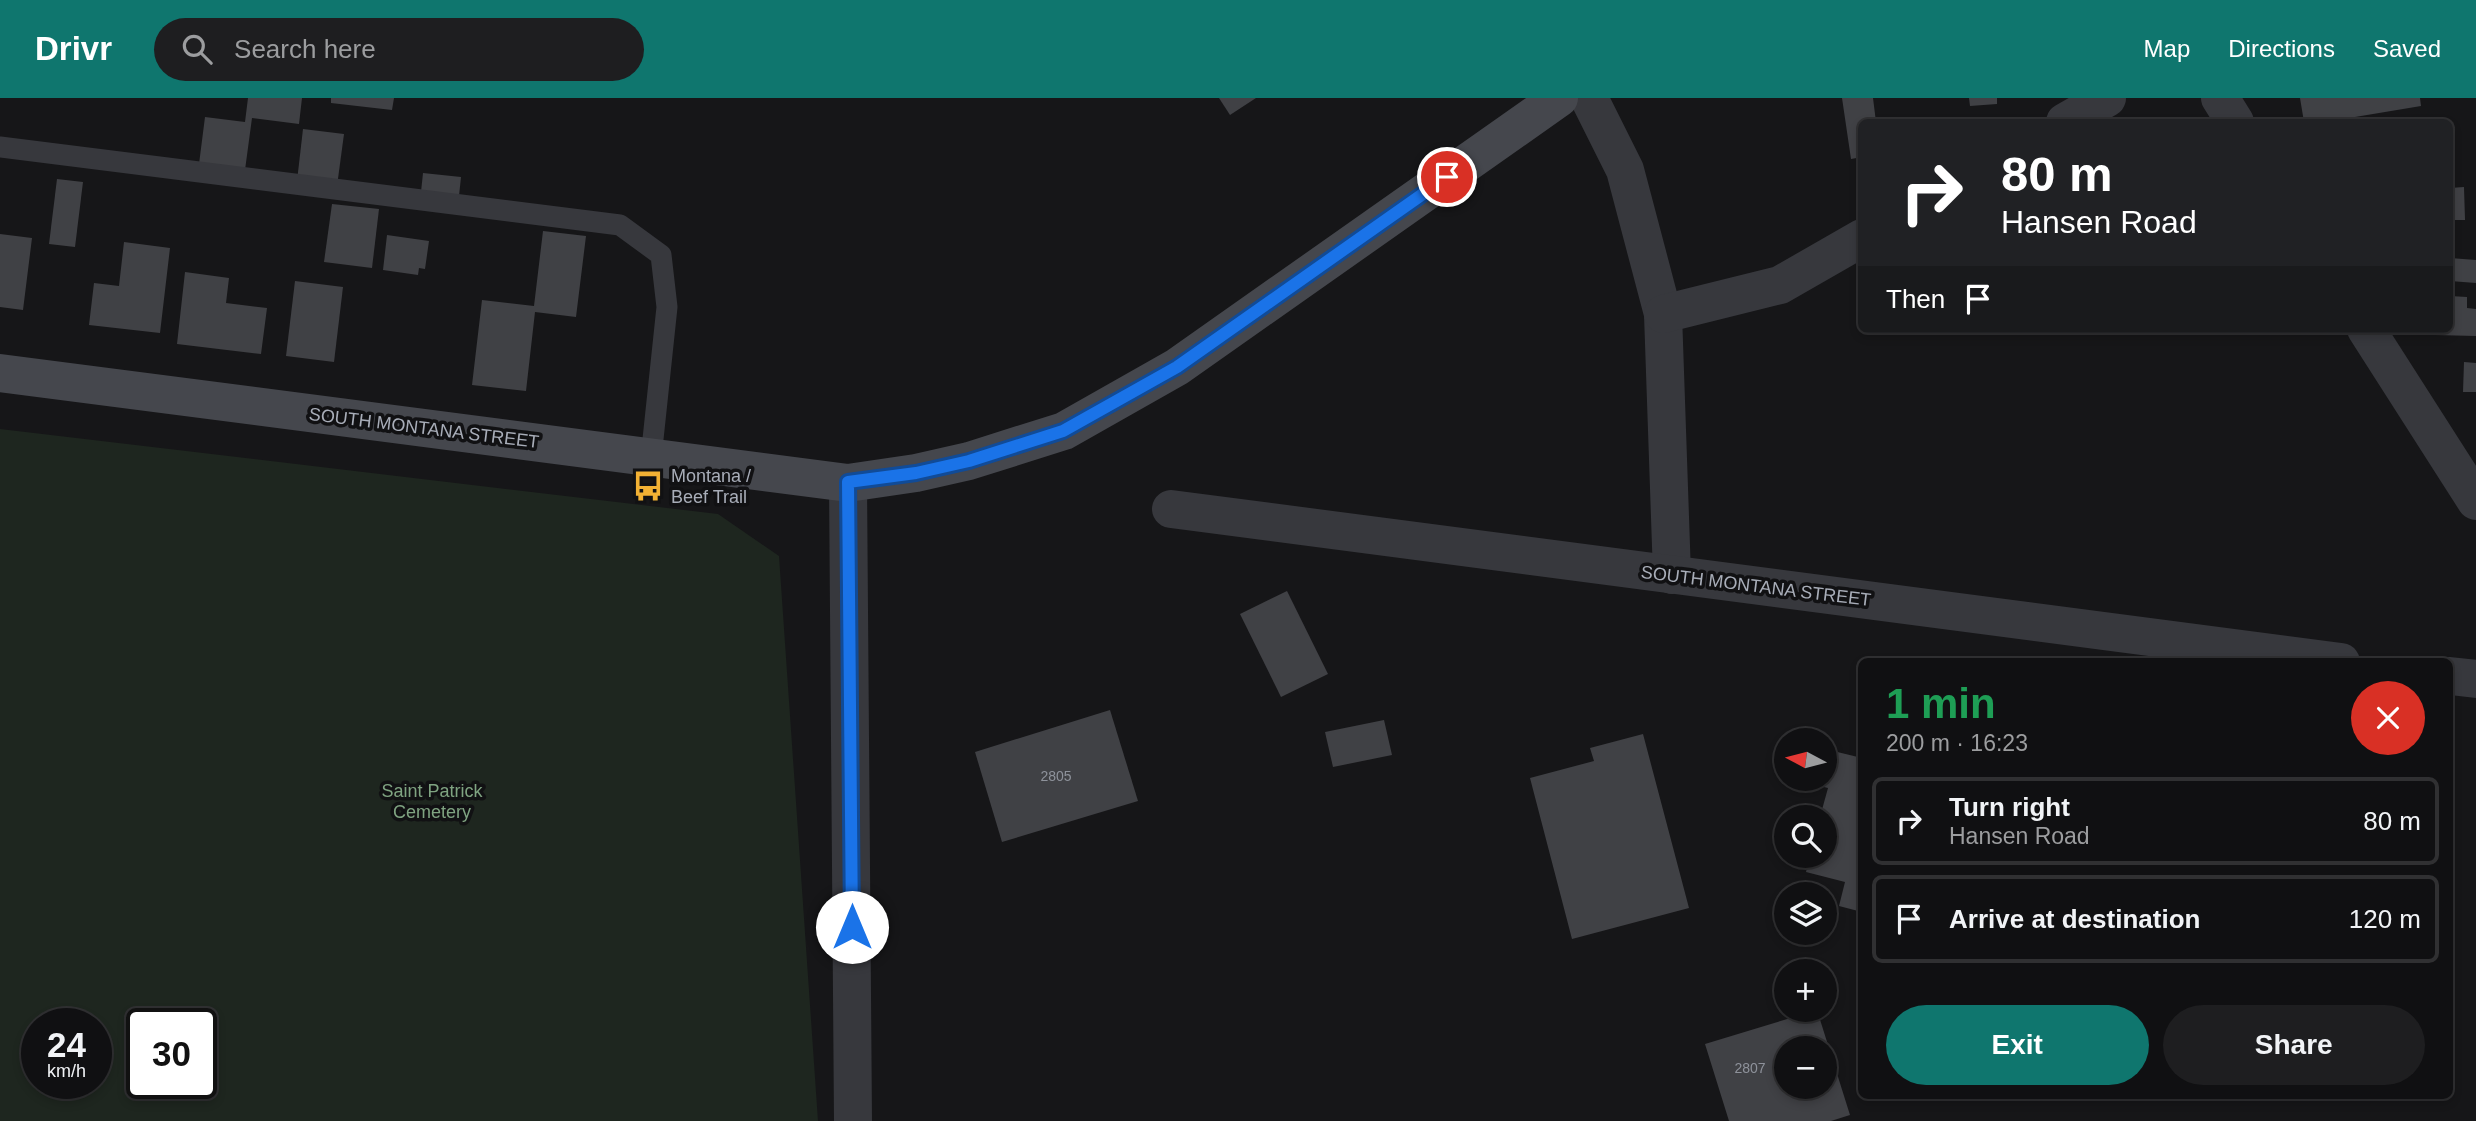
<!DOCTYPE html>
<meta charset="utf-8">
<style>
:root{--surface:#101012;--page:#1e1e20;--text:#f1f3f6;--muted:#9c9d9f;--line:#303032;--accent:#0f766e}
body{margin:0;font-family:Arial,sans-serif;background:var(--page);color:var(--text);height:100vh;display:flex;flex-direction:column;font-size:26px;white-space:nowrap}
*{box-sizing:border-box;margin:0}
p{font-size:23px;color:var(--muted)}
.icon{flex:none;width:38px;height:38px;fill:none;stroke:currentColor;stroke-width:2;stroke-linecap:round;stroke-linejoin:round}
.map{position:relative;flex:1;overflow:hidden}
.side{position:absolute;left:1858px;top:560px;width:595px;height:441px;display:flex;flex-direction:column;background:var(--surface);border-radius:10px;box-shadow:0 4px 10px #0003,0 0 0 2px var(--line)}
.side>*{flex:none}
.guide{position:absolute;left:1858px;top:21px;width:595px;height:214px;border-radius:10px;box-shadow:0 4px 10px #0003,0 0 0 2px var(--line);background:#202124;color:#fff;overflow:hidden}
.needle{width:46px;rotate:277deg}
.controls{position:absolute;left:1774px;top:630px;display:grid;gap:14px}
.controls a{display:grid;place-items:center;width:63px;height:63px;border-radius:50%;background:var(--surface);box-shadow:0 4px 10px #0003,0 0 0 2px var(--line);font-size:35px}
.speed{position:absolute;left:21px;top:910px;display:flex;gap:14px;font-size:35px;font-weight:700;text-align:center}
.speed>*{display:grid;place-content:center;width:91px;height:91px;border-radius:50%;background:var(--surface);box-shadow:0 4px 10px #0003,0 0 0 2px var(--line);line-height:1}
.speed small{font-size:18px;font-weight:400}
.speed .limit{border:4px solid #111;border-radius:10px;background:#fff;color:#111}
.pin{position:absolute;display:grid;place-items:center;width:60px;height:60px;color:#fff;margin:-30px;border:4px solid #fff;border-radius:50%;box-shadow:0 2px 7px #0007}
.me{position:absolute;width:77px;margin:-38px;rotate:0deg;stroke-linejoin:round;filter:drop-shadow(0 0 5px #0008)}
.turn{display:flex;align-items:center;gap:24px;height:147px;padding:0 28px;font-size:32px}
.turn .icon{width:91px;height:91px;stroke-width:2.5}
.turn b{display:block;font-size:49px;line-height:60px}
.then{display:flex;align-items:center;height:66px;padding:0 28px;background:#0003;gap:14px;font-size:26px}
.round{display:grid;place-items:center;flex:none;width:74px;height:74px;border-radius:37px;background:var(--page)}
.head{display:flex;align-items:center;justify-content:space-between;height:119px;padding:0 28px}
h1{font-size:42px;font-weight:700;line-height:52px;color:#1e9e55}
.button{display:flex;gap:14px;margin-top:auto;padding:14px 28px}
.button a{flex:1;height:80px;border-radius:42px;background:var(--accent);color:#fff;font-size:28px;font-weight:700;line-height:80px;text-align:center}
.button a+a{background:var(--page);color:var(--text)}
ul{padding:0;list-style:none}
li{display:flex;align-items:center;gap:21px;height:88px;margin:0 14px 10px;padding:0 14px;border:4px solid var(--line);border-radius:10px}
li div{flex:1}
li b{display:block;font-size:26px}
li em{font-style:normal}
header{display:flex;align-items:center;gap:42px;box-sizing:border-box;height:98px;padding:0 35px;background:var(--accent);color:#fff}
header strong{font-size:33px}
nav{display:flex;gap:38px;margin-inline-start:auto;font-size:24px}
.search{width:490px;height:63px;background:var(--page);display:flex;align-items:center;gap:18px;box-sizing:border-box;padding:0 24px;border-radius:38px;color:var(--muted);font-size:26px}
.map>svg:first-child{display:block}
</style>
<header>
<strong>Drivr</strong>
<div class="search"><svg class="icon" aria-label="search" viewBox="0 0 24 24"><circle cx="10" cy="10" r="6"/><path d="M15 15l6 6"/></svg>Search here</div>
<nav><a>Map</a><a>Directions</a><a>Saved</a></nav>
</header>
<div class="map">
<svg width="2476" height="1023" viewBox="0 0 2476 1023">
<rect width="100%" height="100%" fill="#161618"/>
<!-- green -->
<path fill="#1e261f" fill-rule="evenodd" d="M0,331L718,416L779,458L818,1023H0ZM37,926H96V985H37ZM142,926H201V985H142Z"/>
<!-- building -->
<g fill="#404145" fill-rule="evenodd">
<path d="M248,0H302L299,26L252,20L245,72L199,66L205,19L245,24Z"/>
<path d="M331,0H394L392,12L331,5Z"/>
<path d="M1219,0H1256L1230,17Z"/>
<path d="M1842,0H1873L1876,24H1862V59L1851,61Z"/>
<path d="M1969,0H1997V6L1970,8Z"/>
<path d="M2300,0H2420L2421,8L2325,24H2304Z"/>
<path d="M303,31L344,36L337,88L297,83Z"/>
<path d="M423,75L461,79L459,98L421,94Z"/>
<path d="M57,81L83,84L75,149L49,146Z"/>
<path d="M2464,89L2465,122H2450V90Z"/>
<path d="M332,106L379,111L372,170L324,164Z"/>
<path d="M543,133L586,138L576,219L535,214L526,293L472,287L482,202L534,208Z"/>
<path d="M0,136L32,140L23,212L0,209Z"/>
<path d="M387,137L429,143L425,171L419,170L418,177L383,172Z"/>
<path d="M124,144L170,150L160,235L89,227L94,185L119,188Z"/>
<path d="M2450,160L2476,162V185L2450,183Z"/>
<path d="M185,174L229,180L226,205L267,210L261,256L177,246Z"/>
<path d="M295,183L343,189L334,264L286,258Z"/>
<path d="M2450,198L2467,199V210L2476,211V238L2435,237V231H2450Z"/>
<path d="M2464,264L2476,265V294H2463Z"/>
<path d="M1287,493L1328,576L1281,599L1240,516Z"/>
<path d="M1110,612L1138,703L1002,744L975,654Z"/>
<path d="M1384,622L1392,657L1333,669L1325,634Z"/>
<path d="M1643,636L1689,810L1572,841L1530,680L1594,663L1590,650Z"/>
<path d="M1825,651L1862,660V814L1839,808L1845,784L1806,774L1810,758H1825V719H1820L1828,690L1808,685L1809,681H1825Z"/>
<path d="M1817,912L1850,1017L1831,1023H1729L1705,946ZM1787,950H1825V989H1787Z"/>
</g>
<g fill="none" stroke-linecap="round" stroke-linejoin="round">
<!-- lane -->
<path stroke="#37383d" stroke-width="21" d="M0,49L620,127L661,157L667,209L651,360"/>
<!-- street -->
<g stroke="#37383d" stroke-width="38">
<path d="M1589,0L1625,72L1663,216L1672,477"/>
<path d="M2220,0L2235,24"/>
<path d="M2065,24L2107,0"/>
<path d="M1663,216L1780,187L1862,140"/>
<path d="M2366,231L2476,403"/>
<path d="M848,385L853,1023"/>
<path d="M1171,411L2341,564"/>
<path d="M2450,578L2476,581"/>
</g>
<!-- secondary -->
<path stroke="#45474d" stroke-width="38" d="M0,275L848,385L916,375L969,363L1064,333L1177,269L1559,0"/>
</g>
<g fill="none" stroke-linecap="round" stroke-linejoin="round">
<!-- route casing -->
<g stroke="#114b97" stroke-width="18">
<path id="route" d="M852,829L848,384L916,375L969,363L1063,333L1177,269L1447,79"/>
</g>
<!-- route -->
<use href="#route" stroke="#1a73e8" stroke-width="12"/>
</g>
<!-- icons -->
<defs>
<g id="bus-bare" transform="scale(2.415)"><path d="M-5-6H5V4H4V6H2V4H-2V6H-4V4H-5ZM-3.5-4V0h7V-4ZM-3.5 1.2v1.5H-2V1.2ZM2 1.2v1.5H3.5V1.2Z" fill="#f2b134" stroke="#111113" stroke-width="2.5" paint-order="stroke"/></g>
</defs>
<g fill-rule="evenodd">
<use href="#bus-bare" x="648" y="388"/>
</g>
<g text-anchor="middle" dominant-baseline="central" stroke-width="7" stroke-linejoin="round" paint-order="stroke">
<!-- number labels -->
<g font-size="14" fill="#8e929b">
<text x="1056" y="678">2805</text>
<text x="1750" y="970">2807</text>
</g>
<!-- street labels -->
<g font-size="18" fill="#a8adb8" stroke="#111113">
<text transform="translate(424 330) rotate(7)">SOUTH MONTANA STREET</text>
<text transform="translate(1756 488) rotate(7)">SOUTH MONTANA STREET</text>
</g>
<!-- poi labels -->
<g font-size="18" fill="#a8adb8" stroke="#111113" text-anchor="start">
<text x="671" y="378">Montana /<tspan x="671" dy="21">Beef Trail</tspan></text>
</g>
<!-- park labels -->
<g font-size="18" fill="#7fa381" stroke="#111113">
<text x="432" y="693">Saint Patrick<tspan x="432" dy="21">Cemetery</tspan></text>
</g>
</g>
</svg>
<div class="controls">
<a><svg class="needle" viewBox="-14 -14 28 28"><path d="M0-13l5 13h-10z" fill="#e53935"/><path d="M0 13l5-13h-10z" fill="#9c9d9f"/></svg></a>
<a><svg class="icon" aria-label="search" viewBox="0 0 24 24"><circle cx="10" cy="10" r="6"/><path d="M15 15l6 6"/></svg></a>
<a><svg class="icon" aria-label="layers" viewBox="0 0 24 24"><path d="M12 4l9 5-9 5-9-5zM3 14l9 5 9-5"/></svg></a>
<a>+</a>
<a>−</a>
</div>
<div class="speed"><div>24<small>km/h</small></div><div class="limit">30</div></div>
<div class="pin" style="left:1447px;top:79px;background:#d93025"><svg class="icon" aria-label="arrive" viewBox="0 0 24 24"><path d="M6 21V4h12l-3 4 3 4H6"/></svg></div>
<svg class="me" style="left:852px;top:829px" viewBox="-20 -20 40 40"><circle r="19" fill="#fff"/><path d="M0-13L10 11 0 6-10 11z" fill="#1a73e8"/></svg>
<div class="guide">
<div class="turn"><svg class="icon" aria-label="right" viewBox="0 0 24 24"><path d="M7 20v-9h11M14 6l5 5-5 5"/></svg><div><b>80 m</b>Hansen Road</div></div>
<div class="then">Then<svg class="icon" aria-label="arrive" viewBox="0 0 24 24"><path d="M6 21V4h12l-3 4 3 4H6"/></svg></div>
</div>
<section class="side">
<div class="head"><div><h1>1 min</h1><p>200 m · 16:23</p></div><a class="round" style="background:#d93025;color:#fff"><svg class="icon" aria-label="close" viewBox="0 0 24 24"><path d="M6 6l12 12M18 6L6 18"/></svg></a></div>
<ul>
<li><svg class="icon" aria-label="right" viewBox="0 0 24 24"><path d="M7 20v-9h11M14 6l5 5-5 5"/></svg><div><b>Turn right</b><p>Hansen Road</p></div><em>80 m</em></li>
<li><svg class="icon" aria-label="arrive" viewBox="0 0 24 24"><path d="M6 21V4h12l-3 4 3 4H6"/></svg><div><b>Arrive at destination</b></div><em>120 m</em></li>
</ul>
<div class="button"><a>Exit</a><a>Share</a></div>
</section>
</div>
